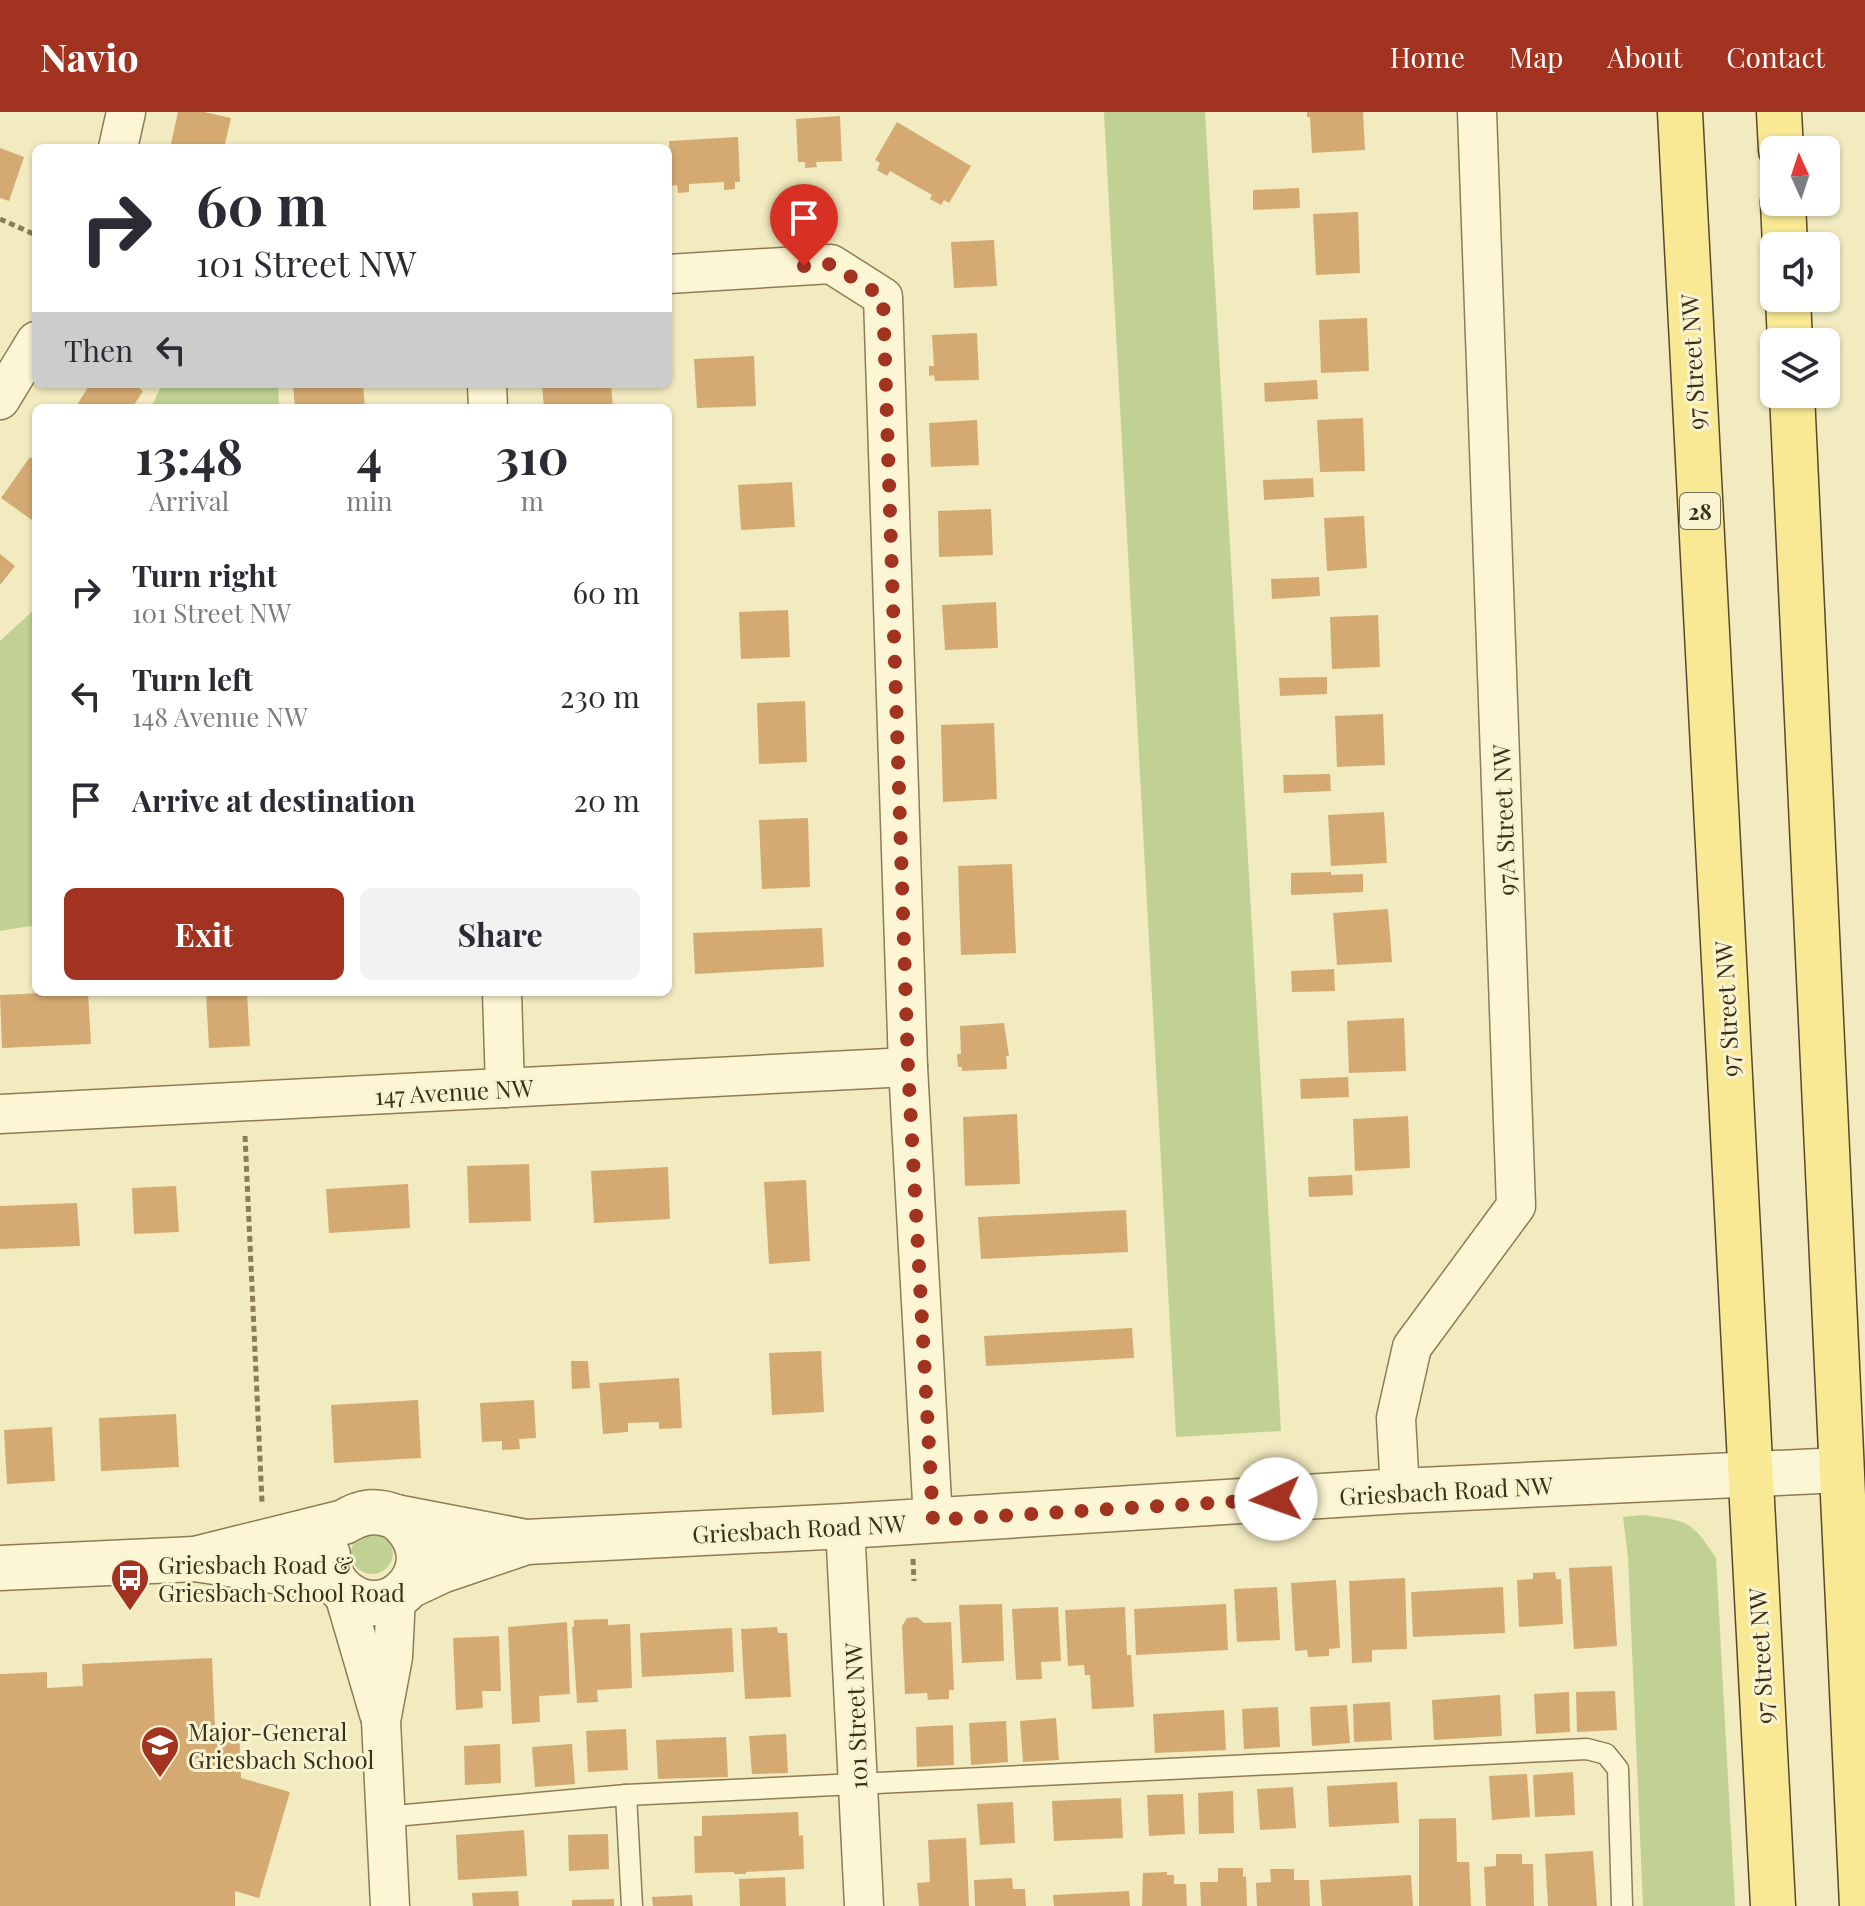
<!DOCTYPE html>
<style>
:root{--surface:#fff;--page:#f2f2f3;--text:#2b2b33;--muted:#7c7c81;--accent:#a23320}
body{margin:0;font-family:"Playfair Display",serif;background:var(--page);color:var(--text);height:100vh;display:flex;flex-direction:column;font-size:30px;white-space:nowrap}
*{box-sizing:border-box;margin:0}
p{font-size:26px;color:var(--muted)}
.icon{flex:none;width:44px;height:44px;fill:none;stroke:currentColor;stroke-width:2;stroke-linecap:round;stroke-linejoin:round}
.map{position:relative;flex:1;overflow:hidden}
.sheet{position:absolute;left:32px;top:292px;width:640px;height:592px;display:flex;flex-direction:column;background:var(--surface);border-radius:12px;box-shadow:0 2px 6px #0004}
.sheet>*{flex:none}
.top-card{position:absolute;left:32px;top:32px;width:640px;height:244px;border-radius:12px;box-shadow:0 2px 6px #0004;background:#fff;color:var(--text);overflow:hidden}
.needle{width:52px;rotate:357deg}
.tools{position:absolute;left:1760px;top:24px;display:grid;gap:16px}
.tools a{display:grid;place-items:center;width:80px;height:80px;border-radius:12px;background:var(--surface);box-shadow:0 2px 6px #0004;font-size:40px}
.pin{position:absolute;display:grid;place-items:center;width:68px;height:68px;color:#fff;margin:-82px -34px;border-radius:50% 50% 50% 0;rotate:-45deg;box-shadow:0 0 8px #0007}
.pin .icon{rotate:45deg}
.me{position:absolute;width:88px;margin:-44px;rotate:267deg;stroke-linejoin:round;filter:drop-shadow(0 0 6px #0008)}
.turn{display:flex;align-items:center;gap:28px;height:168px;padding:0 32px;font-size:36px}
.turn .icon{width:104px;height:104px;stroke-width:2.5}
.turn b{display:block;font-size:56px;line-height:68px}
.then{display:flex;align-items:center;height:76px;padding:0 32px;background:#0003;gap:16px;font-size:30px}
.eta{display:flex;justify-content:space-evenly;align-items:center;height:136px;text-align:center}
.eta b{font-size:48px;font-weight:700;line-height:56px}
.action{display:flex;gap:16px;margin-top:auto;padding:16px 32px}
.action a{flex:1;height:92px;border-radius:12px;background:var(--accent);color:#fff;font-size:32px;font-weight:700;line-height:92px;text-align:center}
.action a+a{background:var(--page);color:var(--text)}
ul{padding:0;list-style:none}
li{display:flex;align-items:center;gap:24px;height:104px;padding:0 32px}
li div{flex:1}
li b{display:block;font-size:30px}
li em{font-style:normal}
header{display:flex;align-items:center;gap:48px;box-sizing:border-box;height:112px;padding:0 40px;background:var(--accent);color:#fff}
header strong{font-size:38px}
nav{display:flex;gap:44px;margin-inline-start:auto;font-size:28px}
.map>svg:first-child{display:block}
</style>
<header>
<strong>Navio</strong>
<nav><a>Home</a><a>Map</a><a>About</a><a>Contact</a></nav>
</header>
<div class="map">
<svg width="1865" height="1794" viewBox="0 0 1865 1794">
<rect width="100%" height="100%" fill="#f2ebc0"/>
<!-- green -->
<g fill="#c0d193">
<path d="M1104,0H1205L1281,1319L1176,1325Z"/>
<path d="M162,272H278L279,296H151Z"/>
<path d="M36,496V813L0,819V529Z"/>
<path d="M1643,1403C1688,1409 1691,1408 1716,1446L1735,1794H1643L1628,1445L1623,1405Z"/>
<circle cx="372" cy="1441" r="21"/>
</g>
<!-- building -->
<g fill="#d4aa72">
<path d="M178,0H204L231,6L224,36H170Z"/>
<path d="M1307,0H1363L1365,38L1312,41L1310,5H1307Z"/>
<path d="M840,4L842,49L816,50L817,55L805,56V50H798L796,7Z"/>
<path d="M897,10L971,54L949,91L944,88L941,93L930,87L932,83L890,59L887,64L877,58L880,51L875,48Z"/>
<path d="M738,25L740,70H735V77L724,78V70L689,72V80L678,81L677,73L671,74L669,29Z"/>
<path d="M0,36L24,45L9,89L0,86Z"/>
<path d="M1299,76L1300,96L1253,98V78Z"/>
<path d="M1358,100L1360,161L1316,163L1313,102Z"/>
<path d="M994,128L997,174L954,176L951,130Z"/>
<path d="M1367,206L1369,259L1321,261L1319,208Z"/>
<path d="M977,221L979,268L935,269L934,263L929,264V254H934L932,223Z"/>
<path d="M754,244L756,294L697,296L694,247Z"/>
<path d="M1317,268L1318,287L1265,290L1264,271Z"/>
<path d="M90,272H133L143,279L132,296H75Z"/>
<path d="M293,272H363L365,296H295Z"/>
<path d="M542,272H611L613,296H544Z"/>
<path d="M1363,306L1365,359L1320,360L1317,308Z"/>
<path d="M977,308L979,353L931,355L929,311Z"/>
<path d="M30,345L36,350V411L1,386Z"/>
<path d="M1313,366L1314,385L1264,388L1263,368Z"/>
<path d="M792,370L795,415L741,418L738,373Z"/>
<path d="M991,397L993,443L939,445L938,399Z"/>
<path d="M1364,404L1367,456L1327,459L1324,406Z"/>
<path d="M0,442L15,454L0,473Z"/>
<path d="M1319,465L1320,484L1272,487L1271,467Z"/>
<path d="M996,490L998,536L945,538L942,493Z"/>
<path d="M788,498L790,545L741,547L739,500Z"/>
<path d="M1378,503L1380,555L1332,557L1330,505Z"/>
<path d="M1327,565V582L1280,584L1279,566Z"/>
<path d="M805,589L807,650L759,652L757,591Z"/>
<path d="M1383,602L1385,653L1337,655L1335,604Z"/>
<path d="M994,611L997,687L943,690L941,613Z"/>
<path d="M1330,662L1331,679L1284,681L1283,663Z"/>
<path d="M1384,700L1387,751L1331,754L1328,703Z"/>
<path d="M808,706L810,775L762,777L759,708Z"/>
<path d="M1012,752L1016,841L961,843L958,754Z"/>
<path d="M1331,760V763L1363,762V780L1291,783V761Z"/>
<path d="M1388,797L1392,850L1337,853L1333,801Z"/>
<path d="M822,816L824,855L695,862L693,821Z"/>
<path d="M1334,857L1335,879L1292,880L1291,859Z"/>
<path d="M67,880H88L91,932L2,936L0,883Z"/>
<path d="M206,880H247L250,934L209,936Z"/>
<path d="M1404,906L1406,959L1349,961L1347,909Z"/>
<path d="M1004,911L1009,944H1006L1007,957L962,959V955H958L957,942H961L960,914Z"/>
<path d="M1348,965L1349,985L1301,987L1300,967Z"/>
<path d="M1017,1002L1020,1072L965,1074L963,1005Z"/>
<path d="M1408,1004L1410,1056L1355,1059L1353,1007Z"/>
<path d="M529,1052L531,1109L469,1111L467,1054Z"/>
<path d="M668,1055L670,1107L594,1111L591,1059Z"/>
<path d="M1352,1063L1353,1083L1309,1085L1308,1065Z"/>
<path d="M806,1068L810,1149L769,1152L764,1070Z"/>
<path d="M408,1072L410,1116L329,1121L326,1077Z"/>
<path d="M176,1074L179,1120L134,1122L132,1076Z"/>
<path d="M77,1091L80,1134L0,1137V1094Z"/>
<path d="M1126,1098L1128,1140L981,1147L978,1105Z"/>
<path d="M1132,1216L1134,1246L986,1254L984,1224Z"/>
<path d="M821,1239L824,1300L772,1303L769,1241Z"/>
<path d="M571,1249H588L590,1276L572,1277Z"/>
<path d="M679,1266L682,1316L659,1317V1310L628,1311V1320L603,1322L599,1271Z"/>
<path d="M418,1288L421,1346L334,1351L331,1293Z"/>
<path d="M534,1288L536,1326L519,1327L520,1337L502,1338V1329L482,1330L480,1291Z"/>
<path d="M176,1302L179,1355L101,1359L99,1306Z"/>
<path d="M52,1315L55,1369L7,1372L4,1318Z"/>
<path d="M1612,1454L1617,1534L1574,1537L1569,1456Z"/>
<path d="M1555,1460L1556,1467H1561L1563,1512L1519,1515L1517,1468L1533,1467V1461Z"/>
<path d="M1405,1466L1407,1537L1372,1538V1550L1352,1551L1349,1469Z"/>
<path d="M1336,1468L1340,1536L1329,1537V1544L1308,1545L1307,1538L1295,1539L1291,1471Z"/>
<path d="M1277,1475L1280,1528L1237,1530L1234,1477Z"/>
<path d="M1503,1475L1505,1521L1413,1525L1411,1480Z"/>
<path d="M1002,1492L1004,1549L962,1551L959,1493Z"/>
<path d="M1226,1492L1228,1538L1136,1543L1134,1497Z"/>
<path d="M1058,1495L1061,1549L1041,1550L1042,1567L1016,1568L1012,1497Z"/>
<path d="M1125,1495L1127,1543H1131L1134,1595L1092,1597L1090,1563H1085L1084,1553L1068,1554L1065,1498Z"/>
<path d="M917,1505L924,1511L951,1510L954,1578H949V1587L928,1588L927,1581L905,1582L902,1514L907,1506Z"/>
<path d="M608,1507V1513L630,1512L632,1576L597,1578L598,1590L577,1591L572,1515H574V1508Z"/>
<path d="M567,1510L570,1582L539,1584L540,1610L512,1612L508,1515Z"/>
<path d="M777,1515L778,1521H787L791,1585L745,1587L741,1517Z"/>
<path d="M732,1516L734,1560L642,1565L640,1521Z"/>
<path d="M499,1524L501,1579H482L483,1596L456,1598L453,1526Z"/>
<path d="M212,1546L215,1616L239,1614L241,1666L290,1680L259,1786L235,1779V1794H0V1562L47,1560V1576L83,1574L82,1552Z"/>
<path d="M1615,1579L1617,1618L1577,1620L1576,1580Z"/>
<path d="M1569,1580L1570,1620L1536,1622L1534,1582Z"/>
<path d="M1500,1583L1502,1624L1434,1628L1432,1588Z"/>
<path d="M1390,1590L1392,1628L1354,1630L1353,1592Z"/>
<path d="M1347,1593L1350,1631L1312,1634L1310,1595Z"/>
<path d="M1278,1595L1280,1635L1244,1637L1242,1597Z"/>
<path d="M1224,1598L1226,1638L1155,1641L1153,1602Z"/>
<path d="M1056,1606L1059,1648L1023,1650L1020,1609Z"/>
<path d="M1006,1609L1008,1650L971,1653L969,1611Z"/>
<path d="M953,1613L954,1653L917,1655L916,1615Z"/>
<path d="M626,1617L628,1658L588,1660L586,1619Z"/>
<path d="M786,1622L788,1661L752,1662L749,1624Z"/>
<path d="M726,1625L728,1665L658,1667L656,1628Z"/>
<path d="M500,1632L501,1671L465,1673L464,1634Z"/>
<path d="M572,1632L575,1672L535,1675L532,1635Z"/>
<path d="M1573,1660L1575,1703L1535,1705L1533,1663Z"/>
<path d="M1527,1662L1530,1705L1492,1708L1489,1664Z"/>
<path d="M1397,1670L1399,1711L1329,1715L1327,1674Z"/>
<path d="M1293,1675L1296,1716L1260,1718L1257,1677Z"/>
<path d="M1233,1679L1234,1721L1199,1722L1198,1681Z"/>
<path d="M1183,1682L1185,1722L1149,1724L1147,1683Z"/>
<path d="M1121,1686L1123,1726L1054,1729L1052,1689Z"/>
<path d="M1013,1690L1015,1731L980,1733L977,1692Z"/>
<path d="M798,1700L799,1724L803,1723L804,1757L746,1760V1762H734V1760L695,1761L694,1724H702V1704Z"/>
<path d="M1456,1706L1457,1750H1469L1471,1794H1419V1707Z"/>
<path d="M524,1718L527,1764L458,1768L456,1723Z"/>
<path d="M608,1722L609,1757L569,1759L568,1723Z"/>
<path d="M966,1726L969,1794H919L917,1771L930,1770L928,1728Z"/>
<path d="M1593,1739L1597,1794H1548L1545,1742Z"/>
<path d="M1496,1742H1522V1752H1533L1534,1794H1486L1484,1755L1496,1754Z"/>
<path d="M1218,1756H1243V1765L1246,1764L1247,1794H1201L1200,1770H1218Z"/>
<path d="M1270,1757H1294V1768H1309L1310,1794H1257L1256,1771L1271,1770Z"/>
<path d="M1167,1760V1763H1174V1772H1186L1187,1794H1142L1143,1761Z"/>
<path d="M1411,1763L1413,1794H1322L1320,1768Z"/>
<path d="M785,1765L786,1794H740L739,1767Z"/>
<path d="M1012,1766L1013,1777H1025L1026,1794H975L974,1768Z"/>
<path d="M518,1779L519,1794H473L472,1781Z"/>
<path d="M1129,1779L1130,1794H1054L1053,1783Z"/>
<path d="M692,1783L693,1794H653L652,1785Z"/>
<path d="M614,1787V1794H572V1788Z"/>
</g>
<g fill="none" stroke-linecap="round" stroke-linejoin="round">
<!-- service casing -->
<g stroke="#8d7c56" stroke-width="23">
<g id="service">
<path d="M626,1683L632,1794"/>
<path d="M384,1705L626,1683L1587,1637L1606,1642L1618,1657L1622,1794"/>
</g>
</g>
<!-- minor casing -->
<g stroke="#8d7c56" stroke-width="41">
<g id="minor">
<path d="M118,36L126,0"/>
<path d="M668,162L831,152L883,185L908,955L933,1408"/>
<path d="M487,272L488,296"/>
<path d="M0,288L36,229"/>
<path d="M502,880L505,976"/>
<path d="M0,1002L908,955"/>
<path d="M1400,1379L1396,1306L1412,1235L1516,1094L1477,0"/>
<path d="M845,1414L864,1794"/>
<path d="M343,1479L379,1602"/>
<path d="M390,1794L381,1609L393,1545L396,1485"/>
</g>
</g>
<!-- tertiary casing -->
<g stroke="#8d7c56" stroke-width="47">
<g id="tertiary">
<path d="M328,1443C327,1458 334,1472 346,1481C393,1517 452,1448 396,1405"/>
<path d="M195,1447L344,1410C362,1399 376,1397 396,1405L526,1430L845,1414L1400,1379L1840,1358"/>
<path d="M0,1456L195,1447L334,1468"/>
<path d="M409,1474L441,1459L526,1430"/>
</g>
</g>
<!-- primary casing -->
<g stroke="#5a482b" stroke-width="47">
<g id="primary">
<path d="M1680,0L1773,1794"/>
<path d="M1779,0L1781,38"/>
<path d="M1783,90L1785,134"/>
<path d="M1788,186L1790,230"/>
<path d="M1792,282L1862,1794"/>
</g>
</g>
<!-- path -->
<g stroke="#8d7c56" stroke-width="5" stroke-dasharray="6 4" stroke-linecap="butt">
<path d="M0,107L36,123"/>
<path d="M245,1024L262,1390"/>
<path d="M913,1447L914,1469"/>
</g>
<!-- service -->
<use href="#service" stroke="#fcf6d4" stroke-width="20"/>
<!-- minor -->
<use href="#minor" stroke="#fcf6d4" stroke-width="38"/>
<!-- tertiary -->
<use href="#tertiary" stroke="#fcf6d4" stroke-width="44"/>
<!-- primary -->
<use href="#primary" stroke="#f9e994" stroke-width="44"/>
</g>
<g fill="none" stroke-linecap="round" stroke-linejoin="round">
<!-- route -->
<path stroke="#a23320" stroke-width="14" stroke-dasharray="0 25.2" d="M804,154L831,152L883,185L908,955L933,1408L1276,1387"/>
</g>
<!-- icons -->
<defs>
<g id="bus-pin" transform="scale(2)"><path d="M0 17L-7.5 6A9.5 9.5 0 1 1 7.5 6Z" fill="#a23320" stroke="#f9f3d0"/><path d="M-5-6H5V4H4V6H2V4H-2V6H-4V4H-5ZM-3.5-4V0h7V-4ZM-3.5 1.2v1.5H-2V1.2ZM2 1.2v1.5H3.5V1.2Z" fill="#fff"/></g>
<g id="school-pin" transform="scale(2)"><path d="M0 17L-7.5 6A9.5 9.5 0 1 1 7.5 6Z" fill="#a23320" stroke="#f9f3d0"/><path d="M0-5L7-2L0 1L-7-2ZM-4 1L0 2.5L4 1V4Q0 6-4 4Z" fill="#fff"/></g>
</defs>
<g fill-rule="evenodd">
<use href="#bus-pin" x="130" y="1466"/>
<use href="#school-pin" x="160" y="1633"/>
</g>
<g text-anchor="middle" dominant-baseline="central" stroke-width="6" stroke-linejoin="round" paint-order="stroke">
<!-- shield labels -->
<rect fill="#f9f3d0" stroke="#746a52" stroke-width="2" x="1680" y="381" width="40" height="36" rx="6"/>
<g font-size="22" font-weight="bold" fill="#3b301c">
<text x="1700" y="399">28</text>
</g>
<!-- street labels -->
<g font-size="24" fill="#3b301c" stroke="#f9f3d0">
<text transform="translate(1692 250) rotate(-93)">97 Street NW</text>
<text transform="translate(1503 708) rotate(-92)">97A Street NW</text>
<text transform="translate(1726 897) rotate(-93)">97 Street NW</text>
<text transform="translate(454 979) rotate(-3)">147 Avenue NW</text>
<text transform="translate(1446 1378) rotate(-3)">Griesbach Road NW</text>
<text transform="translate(799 1416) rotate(-3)">Griesbach Road NW</text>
<text transform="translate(1760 1544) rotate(-93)">97 Street NW</text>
<text transform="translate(855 1604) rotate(-92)">101 Street NW</text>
</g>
<!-- poi labels -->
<g font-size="24" fill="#3b301c" stroke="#f9f3d0" text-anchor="start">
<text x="158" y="1452">Griesbach Road &amp;<tspan x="158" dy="28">Griesbach School Road</tspan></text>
<text x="188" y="1619">Major-General<tspan x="188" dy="28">Griesbach School</tspan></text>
</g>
</g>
</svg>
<div class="tools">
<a><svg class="needle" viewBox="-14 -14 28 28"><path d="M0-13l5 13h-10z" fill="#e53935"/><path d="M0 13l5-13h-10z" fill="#7c7c81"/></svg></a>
<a><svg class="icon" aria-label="sound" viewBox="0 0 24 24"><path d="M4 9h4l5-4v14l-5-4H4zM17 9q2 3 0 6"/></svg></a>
<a><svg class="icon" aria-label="layers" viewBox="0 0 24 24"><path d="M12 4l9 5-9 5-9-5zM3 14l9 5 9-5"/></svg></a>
</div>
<div class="pin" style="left:804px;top:154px;background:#d93025"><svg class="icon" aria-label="arrive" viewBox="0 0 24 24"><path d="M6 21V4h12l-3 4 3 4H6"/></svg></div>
<svg class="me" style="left:1276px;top:1387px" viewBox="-20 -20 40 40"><circle r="19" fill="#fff"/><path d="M0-13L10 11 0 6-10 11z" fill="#a23320"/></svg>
<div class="top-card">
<div class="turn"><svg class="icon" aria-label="right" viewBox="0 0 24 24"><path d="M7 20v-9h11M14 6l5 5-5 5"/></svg><div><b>60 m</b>101 Street NW</div></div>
<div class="then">Then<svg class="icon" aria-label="left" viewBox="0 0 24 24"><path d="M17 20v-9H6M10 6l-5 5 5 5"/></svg></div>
</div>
<section class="sheet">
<div class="eta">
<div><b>13:48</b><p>Arrival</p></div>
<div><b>4</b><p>min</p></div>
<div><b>310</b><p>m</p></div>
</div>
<ul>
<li><svg class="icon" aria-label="right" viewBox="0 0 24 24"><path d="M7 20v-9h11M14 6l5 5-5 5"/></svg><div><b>Turn right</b><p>101 Street NW</p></div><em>60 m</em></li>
<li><svg class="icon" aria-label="left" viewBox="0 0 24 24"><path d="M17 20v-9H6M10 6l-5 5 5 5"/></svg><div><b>Turn left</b><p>148 Avenue NW</p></div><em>230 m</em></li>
<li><svg class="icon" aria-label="arrive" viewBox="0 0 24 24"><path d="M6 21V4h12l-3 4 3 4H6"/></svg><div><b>Arrive at destination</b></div><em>20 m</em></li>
</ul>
<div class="action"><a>Exit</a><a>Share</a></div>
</section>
</div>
